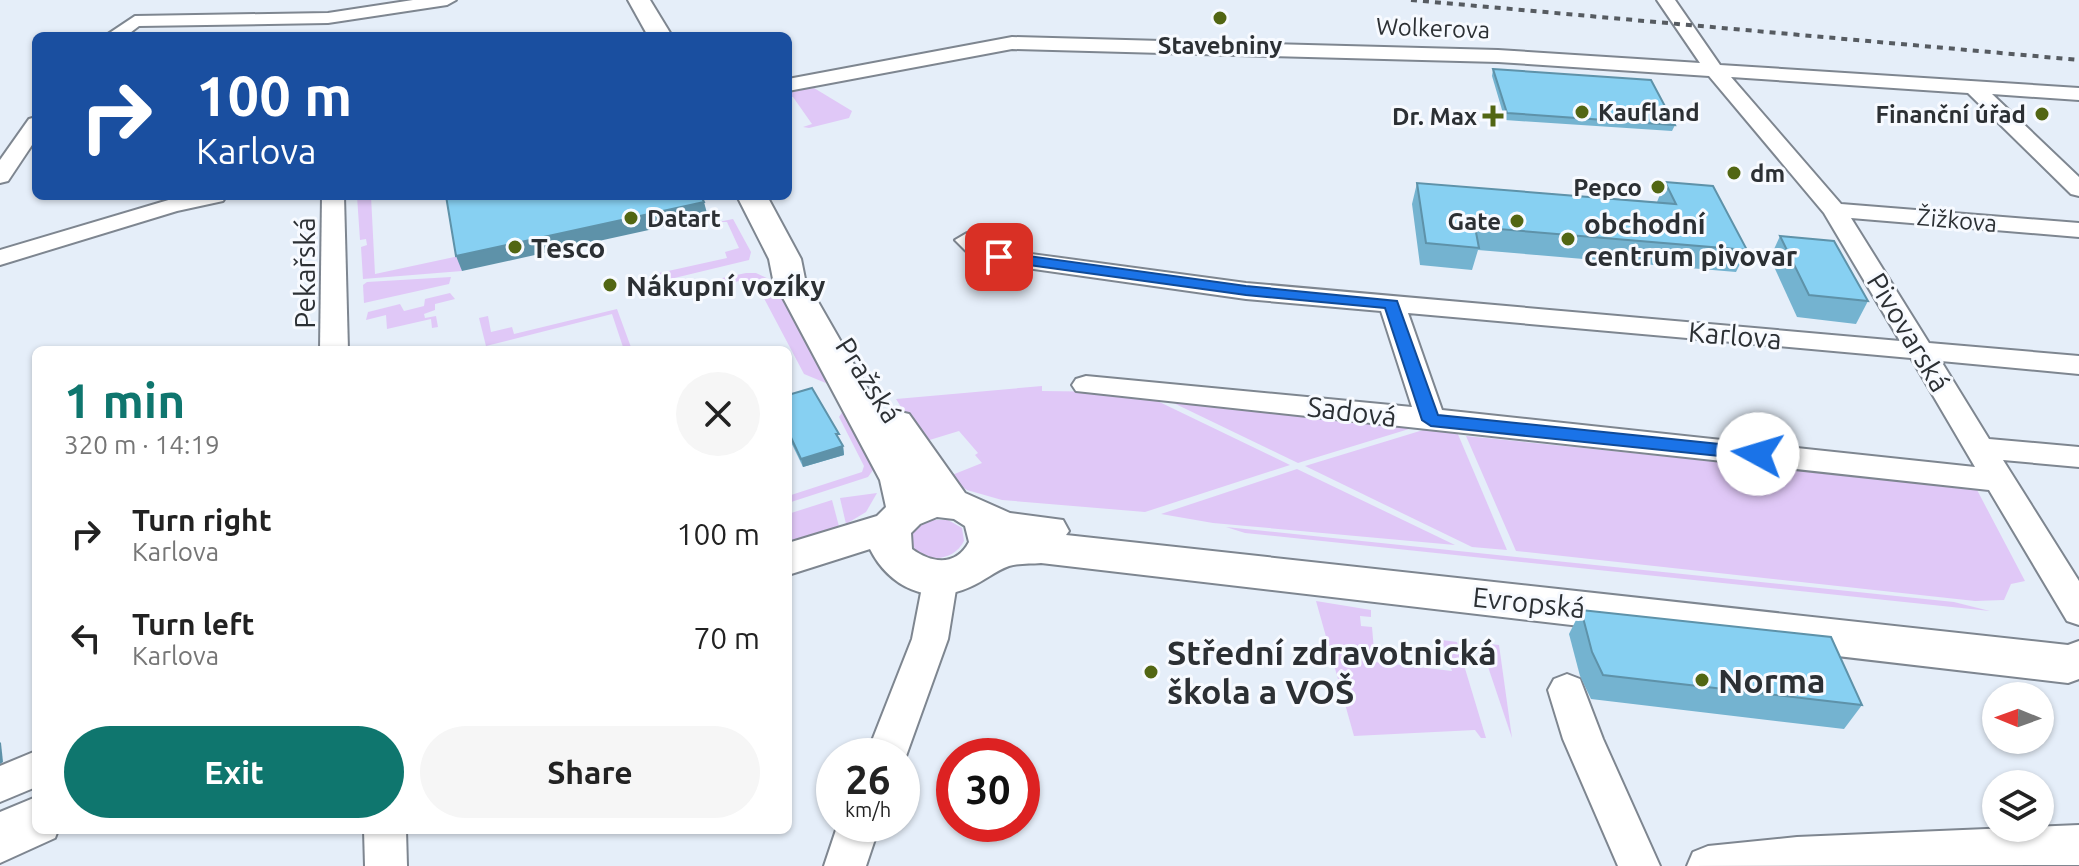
<!DOCTYPE html>
<meta charset="utf-8">
<style>
:root{--surface:#fff;--page:#f6f6f6;--text:#222;--muted:#767676;--accent:#0f766e}
body{margin:0;font-family:Ubuntu,sans-serif;background:var(--page);color:var(--text);height:100vh;display:flex;flex-direction:column;font-size:30px;white-space:nowrap}
*{box-sizing:border-box;margin:0}
p{font-size:26px;color:var(--muted)}
.icon{flex:none;width:44px;height:44px;fill:none;stroke:currentColor;stroke-width:2;stroke-linecap:round;stroke-linejoin:round}
.map{position:relative;flex:1;overflow:hidden}
.side{position:absolute;left:32px;top:346px;width:760px;height:488px;display:flex;flex-direction:column;background:var(--surface);border-radius:12px;box-shadow:0 2px 6px #0004}
.side>*{flex:none}
.guide{position:absolute;left:32px;top:32px;width:760px;height:168px;border-radius:12px;box-shadow:0 2px 6px #0004;background:#1a4fa0;color:#fff;overflow:hidden}
.needle{width:52px;rotate:271deg}
.buttons{position:absolute;left:1982px;top:682px;display:grid;gap:16px}
.buttons a{display:grid;place-items:center;width:72px;height:72px;border-radius:50%;background:var(--surface);box-shadow:0 2px 6px #0004;font-size:40px}
.speed{position:absolute;left:816px;top:738px;display:flex;gap:16px;font-size:40px;font-weight:700;text-align:center}
.speed>*{display:grid;place-content:center;width:104px;height:104px;border-radius:50%;background:var(--surface);box-shadow:0 2px 6px #0004;line-height:1}
.speed small{font-size:20px;font-weight:400}
.speed .limit{border:12px solid #d22;background:#fff;color:#111}
.pin{position:absolute;display:grid;place-items:center;width:68px;height:68px;color:#fff;margin:-34px;border-radius:16px;box-shadow:0 4px 12px #0006}
.me{position:absolute;width:88px;margin:-44px;rotate:276deg;stroke-linejoin:round;filter:drop-shadow(0 0 6px #0008)}
.turn{display:flex;align-items:center;gap:28px;height:168px;padding:0 32px;font-size:36px}
.turn .icon{width:104px;height:104px;stroke-width:2.5}
.turn b{display:block;font-size:56px;line-height:68px}
.round{display:grid;place-items:center;flex:none;width:84px;height:84px;border-radius:42px;background:var(--page)}
.summary{display:flex;align-items:center;justify-content:space-between;height:136px;padding:0 32px}
h1{font-size:48px;font-weight:700;line-height:60px;color:var(--accent)}
.primary-button{display:flex;gap:16px;margin-top:auto;padding:16px 32px}
.primary-button a{flex:1;height:92px;border-radius:48px;background:var(--accent);color:#fff;font-size:32px;font-weight:700;line-height:92px;text-align:center}
.primary-button a+a{background:var(--page);color:var(--text)}
ul{padding:0;list-style:none}
li{display:flex;align-items:center;gap:24px;height:104px;padding:0 32px}
li div{flex:1}
li b{display:block;font-size:30px}
li em{font-style:normal}
.map>svg:first-child{display:block}
</style>
<div class="map">
<svg width="2079" height="866" viewBox="0 0 2079 866">
<rect width="100%" height="100%" fill="#e5eef9"/>
<!-- green -->
<g fill="#e0c8f7">
<path d="M814,88L852,111L849,118L809,128L803,127L812,124L793,97H788V91Z"/>
<path d="M357,196H371L375,274L459,256L462,271L363,279L361,247L367,245L366,239L360,240Z"/>
<path d="M733,219L751,252L749,260L662,281L659,273L727,258L725,252L739,248L727,222H718Z"/>
<path d="M746,273H756L775,282L833,386L804,374L757,285L743,288L739,281L670,298L666,290Z"/>
<path d="M451,277L449,284L364,303L363,285L367,282Z"/>
<path d="M450,293L455,299L435,304V310L424,314L425,318L436,316L438,327L432,328L431,319L387,329L386,315L366,320L368,312L400,304L404,311L424,306L425,299Z"/>
<path d="M617,309L632,350H624L612,314L486,346L479,318L488,316L491,332L512,327L514,334Z"/>
<path d="M1042,386V391L1121,392L1147,396L1290,465L1145,512L1002,500L967,490L947,477L982,463L975,455L978,453L959,431L923,442L896,399Z"/>
<path d="M1159,396L1422,425L1298,463Z"/>
<path d="M845,408L876,466L868,477L788,503V496L862,472L864,466L839,417Z"/>
<path d="M1433,427L1457,432L1507,550L1472,547L1305,466Z"/>
<path d="M1466,436L1976,488L2025,581L2011,584L2004,600L1975,601L1516,551Z"/>
<path d="M1297,469L1455,545L1213,523L1161,514Z"/>
<path d="M877,493L866,512L846,524L840,498Z"/>
<path d="M832,500L841,534L788,540V514Z"/>
<path d="M929,520H948L962,528L964,541C954,560 931,563 915,550L910,536L915,528Z"/>
<path d="M1226,527L1954,602L1990,611L1245,533Z"/>
<path d="M1316,601L1371,610V617L1360,616L1361,626L1372,627L1375,662L1452,671L1442,640L1457,642L1486,738H1481L1475,730L1354,736Z"/>
<path d="M1480,643L1499,645L1512,738Z"/>
</g>
<g fill="none" stroke-linecap="round" stroke-linejoin="round">
<!-- minor casing -->
<g stroke="#7e8690" stroke-width="4">
<g id="minor">
<path d="M413,0H456L447,5L328,23L139,26L126,36H105L135,16L328,13Z"/>
<path d="M1657,0H1675L1720,65L2079,88V100L1992,94L2079,177V196L2071,194L1968,93L1731,77L1841,204L2079,223V237L1851,218L1929,343L2079,356V374L1941,361L1989,439L2079,447V467L2003,460L2079,581V625L2067,621L1989,490L1076,391L1072,385L1076,379L1086,376L1412,407L1381,311L1246,299L999,264L971,256L955,240L967,233L1002,250L1246,283L1900,341L1824,213L1709,76L1498,62L1012,49L788,91V79L1012,37L1498,50L1700,63ZM1408,313L1911,358L1975,467L1442,410Z"/>
<path d="M36,117V139L8,181L0,183V160L29,119Z"/>
<path d="M182,196H226L223,201L177,211L0,265V250Z"/>
<path d="M322,196H344L348,350H320Z"/>
<path d="M941,564L953,568L958,577L948,639L906,756L902,764V756H866L912,639L924,577L929,568Z"/>
<path d="M1567,674L1580,679L1603,739L1660,866H1618L1563,739L1548,690L1554,679Z"/>
<path d="M36,751V787L0,802V766Z"/>
<path d="M838,824H880L866,866H824Z"/>
<path d="M2079,825V865L1687,866L1693,852L1708,846L1797,837Z"/>
<path d="M364,830H406L407,866H365Z"/>
</g>
</g>
<!-- major casing -->
<g stroke="#7e8690" stroke-width="4">
<g id="major">
<path d="M628,0H650L672,36H648Z"/>
<path d="M737,196H767L801,259L805,279L883,415L896,411L909,414L965,493L1010,513L1063,520L1069,531L1066,535L2068,645L2079,641V679L2068,683L1041,563C1031,564 1019,563 1009,566C995,571 984,581 970,587C929,606 889,587 870,549L788,575V543L877,516L886,507L880,480L773,279L769,259ZM937,517L954,519L965,526L969,542C956,567 931,563 912,549L911,533L920,524Z"/>
<path d="M36,797V830H58L55,838L0,863V812Z"/>
</g>
</g>
<!-- minor -->
<use href="#minor" fill="#fff" fill-rule="evenodd"/>
<!-- major -->
<use href="#major" fill="#fff" fill-rule="evenodd"/>
<!-- rail -->
<path stroke="#565b61" stroke-width="4" stroke-dasharray="6 6" stroke-linecap="butt" d="M1411,0L2079,60"/>
</g>
<!-- wall -->
<g fill="#74b3d0">
<path d="M1493,69L1675,125L1672,131L1505,120L1492,76Z"/>
<path d="M1665,182L1747,250L1736,272L1478,250L1472,270L1420,265L1412,204L1417,183L1657,202Z"/>
<path d="M1780,236L1868,301L1856,324L1797,317L1770,258Z"/>
<path d="M788,395L840,442L843,446L844,455L803,467L788,436Z"/>
<path d="M1581,610L1862,705L1844,729L1591,699L1580,676L1569,634Z"/>
</g>
<!-- shaded-wall -->
<g fill="#5e92a9">
<path d="M704,202L708,217L462,271L456,256Z"/>
<path d="M843,446L844,455L803,467L801,459Z"/>
<path d="M0,742L1,743L3,762L0,764Z"/>
</g>
<!-- building -->
<g fill="#87d0f2" stroke="#5e92a9" stroke-width="2">
<path d="M1493,69L1651,80L1675,125L1507,113Z"/>
<path d="M1665,182L1713,186L1747,250L1475,227L1479,248L1426,243L1417,183L1676,204Z"/>
<path d="M446,196H701L704,202L456,256Z"/>
<path d="M1780,236L1834,241L1868,301L1809,295Z"/>
<path d="M812,388L839,434H836L843,446L801,459L788,431V395Z"/>
<path d="M1581,610L1831,637L1862,705L1603,675L1592,652Z"/>
</g>
<!-- route -->
<path fill="#1a73e8" stroke="#114b97" stroke-width="2" d="M999,252L1246,286L1397,301L1438,415L1758,448L1767,454L1758,460L1431,426L1422,420L1385,308L1246,295L993,260V254Z"/>
<!-- markers -->
<g fill="#526613" stroke="#f7faff" stroke-width="3">
<circle cx="1220" cy="18" r="8"/>
<circle cx="1582" cy="112" r="8"/>
<circle cx="2042" cy="114" r="8"/>
<path d="M1489 104h8v8h8v8h-8v8h-8v-8h-8v-8h8z"/>
<circle cx="1734" cy="173" r="8"/>
<circle cx="1658" cy="187" r="8"/>
<circle cx="631" cy="218" r="8"/>
<circle cx="1517" cy="221" r="8"/>
<circle cx="1568" cy="239" r="8"/>
<circle cx="515" cy="247" r="8"/>
<circle cx="610" cy="285" r="8"/>
<circle cx="1151" cy="672" r="8"/>
<circle cx="1702" cy="680" r="8"/>
</g>
<g text-anchor="middle" dominant-baseline="central" stroke-width="6" stroke-linejoin="round" paint-order="stroke">
<!-- far-street labels -->
<g font-size="24" fill="#2c3034" stroke="#f7faff">
<text transform="translate(1433 28) rotate(2)">Wolkerova</text>
<text transform="translate(1957 220) rotate(5)">Žižkova</text>
</g>
<!-- far-poi labels -->
<g font-size="24" font-weight="bold" fill="#2c3034" stroke="#f7faff" text-anchor="end">
<text x="1220" y="45" text-anchor="middle">Stavebniny</text>
<text x="1598" y="112" text-anchor="start">Kaufland</text>
<text x="2026" y="114">Finanční úřad</text>
<text x="1477" y="116">Dr. Max</text>
<text x="1750" y="173" text-anchor="start">dm</text>
<text x="1642" y="187">Pepco</text>
<text x="647" y="218" text-anchor="start">Datart</text>
<text x="1501" y="221">Gate</text>
</g>
<!-- poi labels -->
<g font-size="28" font-weight="bold" fill="#2c3034" stroke="#f7faff" text-anchor="start">
<text x="1584" y="223">obchodní<tspan x="1584" dy="32">centrum pivovar</tspan></text>
<text x="531" y="247">Tesco</text>
<text x="626" y="285">Nákupní vozíky</text>
</g>
<!-- street labels -->
<g font-size="28" fill="#2c3034" stroke="#f7faff">
<text transform="translate(304 273) rotate(-90)">Pekařská</text>
<text transform="translate(1909 332) rotate(59)">Pivovarská</text>
<text transform="translate(1735 335) rotate(5)">Karlova</text>
<text transform="translate(869 380) rotate(57)">Pražská</text>
<text transform="translate(1352 411) rotate(7)">Sadová</text>
<text transform="translate(1529 602) rotate(6)">Evropská</text>
</g>
<!-- near-poi labels -->
<g font-size="34" font-weight="bold" fill="#2c3034" stroke="#f7faff" text-anchor="start">
<text x="1167" y="652">Střední zdravotnická<tspan x="1167" dy="39">škola a VOŠ</tspan></text>
<text x="1718" y="680">Norma</text>
</g>
</g>
</svg>
<div class="buttons">
<a><svg class="needle" viewBox="-14 -14 28 28"><path d="M0-13l5 13h-10z" fill="#e53935"/><path d="M0 13l5-13h-10z" fill="#767676"/></svg></a>
<a><svg class="icon" aria-label="layers" viewBox="0 0 24 24"><path d="M12 4l9 5-9 5-9-5zM3 14l9 5 9-5"/></svg></a>
</div>
<div class="speed"><div>26<small>km/h</small></div><div class="limit">30</div></div>
<div class="pin" style="left:999px;top:257px;background:#d93025"><svg class="icon" aria-label="arrive" viewBox="0 0 24 24"><path d="M6 21V4h12l-3 4 3 4H6"/></svg></div>
<svg class="me" style="left:1758px;top:454px" viewBox="-20 -20 40 40"><circle r="19" fill="#fff"/><path d="M0-13L10 11 0 6-10 11z" fill="#1a73e8"/></svg>
<div class="guide">
<div class="turn"><svg class="icon" aria-label="right" viewBox="0 0 24 24"><path d="M7 20v-9h11M14 6l5 5-5 5"/></svg><div><b>100 m</b>Karlova</div></div>
</div>
<section class="side">
<div class="summary"><div><h1>1 min</h1><p>320 m · 14:19</p></div><a class="round"><svg class="icon" aria-label="close" viewBox="0 0 24 24"><path d="M6 6l12 12M18 6L6 18"/></svg></a></div>
<ul>
<li><svg class="icon" aria-label="right" viewBox="0 0 24 24"><path d="M7 20v-9h11M14 6l5 5-5 5"/></svg><div><b>Turn right</b><p>Karlova</p></div><em>100 m</em></li>
<li><svg class="icon" aria-label="left" viewBox="0 0 24 24"><path d="M17 20v-9H6M10 6l-5 5 5 5"/></svg><div><b>Turn left</b><p>Karlova</p></div><em>70 m</em></li>
</ul>
<div class="primary-button"><a>Exit</a><a>Share</a></div>
</section>
</div>
